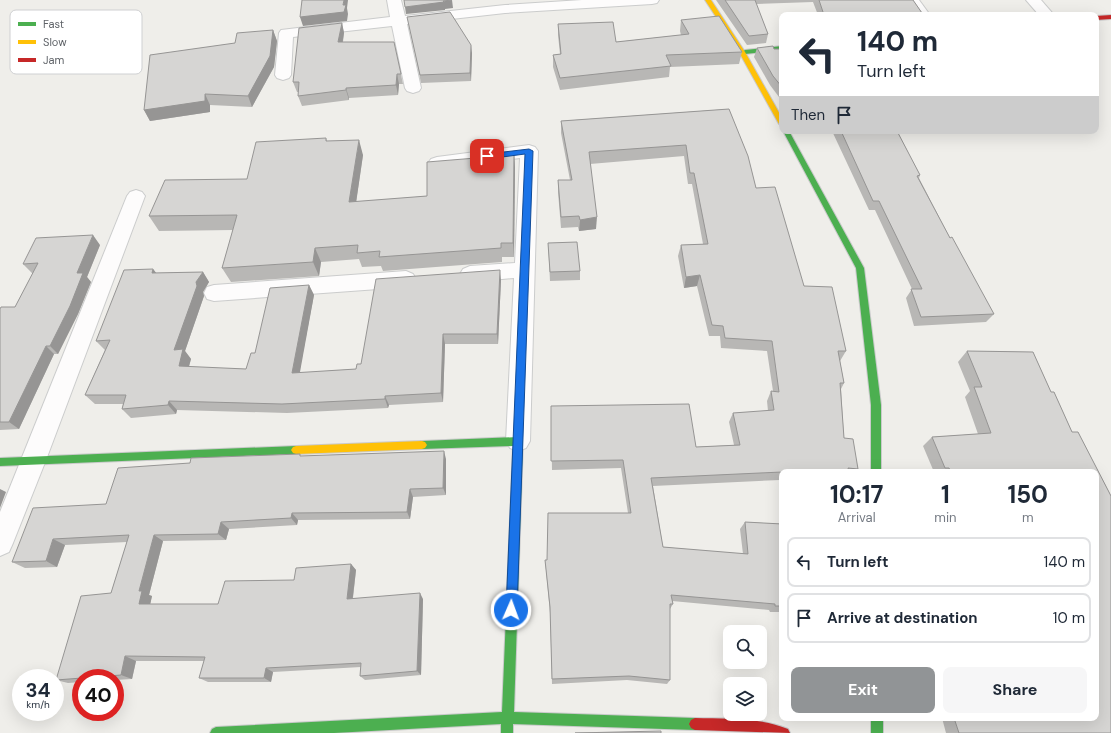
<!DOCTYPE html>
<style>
:root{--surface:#fff;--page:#f6f6f7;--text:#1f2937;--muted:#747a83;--line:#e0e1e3;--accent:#919496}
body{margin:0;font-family:"DM Sans",sans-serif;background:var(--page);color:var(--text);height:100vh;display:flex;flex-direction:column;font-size:15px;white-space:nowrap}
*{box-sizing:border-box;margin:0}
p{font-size:13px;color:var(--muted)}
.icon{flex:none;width:22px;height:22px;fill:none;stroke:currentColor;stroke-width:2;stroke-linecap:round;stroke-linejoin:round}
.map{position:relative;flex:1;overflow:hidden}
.sheet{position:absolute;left:779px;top:469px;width:320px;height:252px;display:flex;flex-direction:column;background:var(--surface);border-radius:8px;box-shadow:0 4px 16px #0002}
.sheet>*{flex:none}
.banner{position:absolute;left:779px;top:12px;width:320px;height:122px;border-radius:8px;box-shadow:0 4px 16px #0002;background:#fff;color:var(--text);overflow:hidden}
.fabs{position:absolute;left:723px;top:625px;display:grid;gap:8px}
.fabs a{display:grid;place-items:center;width:44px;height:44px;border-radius:8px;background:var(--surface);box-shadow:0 4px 16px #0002;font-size:20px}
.speed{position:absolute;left:12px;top:669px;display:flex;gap:8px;font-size:20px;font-weight:700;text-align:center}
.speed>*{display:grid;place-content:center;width:52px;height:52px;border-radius:50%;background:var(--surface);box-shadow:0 4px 16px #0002;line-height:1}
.speed small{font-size:10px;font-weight:400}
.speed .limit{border:6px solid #d22;background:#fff;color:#111}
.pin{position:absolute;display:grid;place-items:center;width:34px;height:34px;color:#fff;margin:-17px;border-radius:8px;box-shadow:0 2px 6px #0006}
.me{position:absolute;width:44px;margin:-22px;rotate:2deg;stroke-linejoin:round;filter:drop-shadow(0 0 3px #0008)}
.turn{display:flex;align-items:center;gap:14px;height:84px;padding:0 12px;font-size:18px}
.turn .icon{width:52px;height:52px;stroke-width:2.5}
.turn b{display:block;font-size:28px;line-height:34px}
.then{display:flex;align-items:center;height:38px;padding:0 12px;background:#0003;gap:8px;font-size:15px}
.eta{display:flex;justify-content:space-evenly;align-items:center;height:68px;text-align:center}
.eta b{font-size:24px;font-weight:700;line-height:28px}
.button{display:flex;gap:8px;margin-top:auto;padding:8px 12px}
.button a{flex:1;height:46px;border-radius:8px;background:var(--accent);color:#fff;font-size:16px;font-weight:700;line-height:46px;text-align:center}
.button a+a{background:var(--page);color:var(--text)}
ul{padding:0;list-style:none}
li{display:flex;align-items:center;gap:12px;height:50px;margin:0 8px 6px;padding:0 4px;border:2px solid var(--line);border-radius:8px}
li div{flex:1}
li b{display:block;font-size:15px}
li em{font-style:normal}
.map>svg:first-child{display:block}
</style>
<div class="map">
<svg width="1111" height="733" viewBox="0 0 1111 733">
<rect width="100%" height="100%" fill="#efeeea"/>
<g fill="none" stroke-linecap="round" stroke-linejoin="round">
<!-- street casing -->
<g stroke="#cbcccc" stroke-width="2">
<g id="street">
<path d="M387,0H401L405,16L505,5L582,0H659L657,3L652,4L505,13L407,24L421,88L419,91L413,93L407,91L405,88L392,26L293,37L291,75L289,78L283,80L277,78L275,75L279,33L281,30L390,17Z"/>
<path d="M905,0H919L930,15H916Z"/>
<path d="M1026,0H1041L1054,15H1039Z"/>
<path d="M529,145L535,147L538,151L530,441L526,448L518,451L510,448L506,441L514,278L470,282L463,279L460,274L463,269L470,266L515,263L520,158L437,169L431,167L428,163L431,159L437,157Z"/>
<path d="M136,190L142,192L145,196L46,460L13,543L9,552L0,556V512L127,196L130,192Z"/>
<path d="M406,271L413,274L416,279L413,284L406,287L214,301L207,299L204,293L207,287L214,285Z"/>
</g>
</g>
<!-- fast casing -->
<g stroke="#cacacb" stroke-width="2">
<g id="fast">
<path d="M782,46V50L745,54L742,52L745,50Z"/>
<path d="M783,131H789L864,268L881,405V472H871V405L856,268Z"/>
<path d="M518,437L521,438L523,441L514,712L695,718L699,720L701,724L699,728L695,730L513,724V733H501V724L334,733H210L212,729L216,727L502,712L513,446L422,449L419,448L417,445L419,442L422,441Z"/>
<path d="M296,446L299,447L301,450L299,453L296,454L0,466V458Z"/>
<rect x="871" y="718" width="12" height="15"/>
</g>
</g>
<!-- slow casing -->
<g stroke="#cacacb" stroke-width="2">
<g id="slow">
<path d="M705,0H711L745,52L782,118V126L779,124L739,52Z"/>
<path d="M422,441L425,442L427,445L425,448L422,449L296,454L293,453L291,450L293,447L296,446Z"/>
</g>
</g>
<!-- jam casing -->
<g stroke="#cacacb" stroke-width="2">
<g id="jam">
<path d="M1111,15V19L1096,20V16Z"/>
<path d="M695,718C726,719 759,717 788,729L790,733L695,730L691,728L689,724L691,720Z"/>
</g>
</g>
<!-- street -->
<use href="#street" fill="#fdfcfc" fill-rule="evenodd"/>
<!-- fast -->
<use href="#fast" fill="#4caf50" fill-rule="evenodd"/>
<!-- slow -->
<use href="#slow" fill="#ffc107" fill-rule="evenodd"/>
<!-- jam -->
<use href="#jam" fill="#c62828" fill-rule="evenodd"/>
</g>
<!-- wall -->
<g fill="#b8b7b5">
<path d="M716,0H913L922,13L921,15H818L813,2L756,4L768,34L766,43L747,45Z"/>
<path d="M681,20L742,52L739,64L670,67L669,77L560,90L553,67V55L560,54L558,35V24L616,42L681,35L680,31Z"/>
<path d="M342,23L344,33L343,42H394L403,84H399L398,95L349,98V100L302,106L298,96L299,92H297L293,82Z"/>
<path d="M409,25L472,53L471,81L421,83Z"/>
<path d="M273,30L277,41L274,67L252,107L210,105V112L150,121L144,110L235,43Z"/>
<path d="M757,48L774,49L782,52V101L770,85L754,57Z"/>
<path d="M729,109L756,188L804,286L846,351L840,361L844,383L841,389L844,438L858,469L855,472H782V491L780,480L653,486L663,547L743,554L740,529L745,522L782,524V612H770L769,610L672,601L673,604L670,609V680L667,684L627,680L552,684L550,613L545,560H547L628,513L621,468L552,470L551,406L696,447L734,445L729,422L733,413L768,411L767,401L771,391H773L767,351L721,348L720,336H709L697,286L684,288L678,256L681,245L703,244L692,184H688L684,156L590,164L596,229L579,231L578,227L561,228L558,192V180H570L561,133V121Z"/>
<path d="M832,131H897L920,175L919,178L950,238L994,314L986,322L914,326L906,298L912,289L875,210H869Z"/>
<path d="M326,138L327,141L363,155L356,202L427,196L476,158L514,153L515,168L514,257H502V262L383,271L381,266L362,267L359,259L321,262L319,276L231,282L222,268L233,230L159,231L149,216L247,179Z"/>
<path d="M548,243L580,271V280L550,281Z"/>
<path d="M100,245L87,277L91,282L78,314L58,354H54L19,429L0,430V309L15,307L33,273H32L23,264Z"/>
<path d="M153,269L156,273L203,272L209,282L203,292L204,296L185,351L191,359L189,367L246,369L255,353L309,285L314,295L299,373L356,369L361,364L501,280L498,344H445L443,402L389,405L388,408L287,413L177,410L176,414L131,418L122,409L123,404H95L85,395L105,350L96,341Z"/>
<path d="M967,351L1033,352L1051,392H1054L1072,432H1078L1111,496V733H946L942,718H1096V472H934L923,446L932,437L978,434L965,397L970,391L958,362Z"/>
<path d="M302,456L446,459V495L413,497L410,519L298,520L297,525L229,529L226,540L163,541L149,595L152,596L150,604H218L294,580L351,564L356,570L353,598L423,599L421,675L365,680L360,676L361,667L273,672L271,682H208L199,678L204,661H136L132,679L115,680V678H81V682L68,683L56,680L111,593L127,542L65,545L57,567L25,568L12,562L106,504L190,463Z"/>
</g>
<!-- shaded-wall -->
<g fill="#969594">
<path d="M344,0H348L347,8L348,14L347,21L303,26L300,17L343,5Z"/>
<path d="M452,0L453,8L445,9V10L406,14L405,7Z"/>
<path d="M342,23L344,33L341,52L338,42Z"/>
<path d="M273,30L277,41L274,67L252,107L248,96Z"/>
<path d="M471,45L472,53L471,81L470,73Z"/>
<path d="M397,74L399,84L398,95L396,85Z"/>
<path d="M346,88L349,98V100L346,90Z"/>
<path d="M205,94L210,105V112L150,121L144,110Z"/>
<path d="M359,140L363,155L354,217L349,202Z"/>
<path d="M514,153L515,168L514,257L513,243Z"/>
<path d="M597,217L596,229L579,231L580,220Z"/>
<path d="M93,235L100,245L87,277L91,282L78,314L58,354L50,346L77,273Z"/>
<path d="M315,248L321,262L319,276L313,262Z"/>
<path d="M153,269L161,279L152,273Z"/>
<path d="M500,270L501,280L498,344L497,334Z"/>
<path d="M203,272L209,282L203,292L204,296L185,351L191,359L186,376L179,366L174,350L196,282Z"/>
<path d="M700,275L697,286L684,288L686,277Z"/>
<path d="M309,285L314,295L298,383L292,373Z"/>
<path d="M443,334L445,344L443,402L441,393Z"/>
<path d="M46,346L54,354L19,429L9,422Z"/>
<path d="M385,396L389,405L388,408L385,399Z"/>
<path d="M169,401L177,410L176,414L168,405Z"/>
<path d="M444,451L446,459V495L443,488Z"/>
<path d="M0,489L6,492L0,508Z"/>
<path d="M410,489L413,497L410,519L407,512Z"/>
<path d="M292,513L298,520L297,525L291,518Z"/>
<path d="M221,522L229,529L226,540L218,534Z"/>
<path d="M154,535L163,541L149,595L152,596L149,610L139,604V591Z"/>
<path d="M53,539L65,545L57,567L46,561Z"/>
<path d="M351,564L356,570L352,604L347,599Z"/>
<path d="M420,593L423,599L421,675L417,671Z"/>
<path d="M125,656L136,661L132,679L121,675Z"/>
<path d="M266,668L273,672L271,682L264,678Z"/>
</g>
<!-- building -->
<g fill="#d6d5d3" stroke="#969594">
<path d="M302,0H344L343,5H346L344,12L300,17Z"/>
<path d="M404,0H452L443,1L444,2L405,7Z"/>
<path d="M725,0H755L768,34L749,36Z"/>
<path d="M819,0H913L922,13L859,15H824Z"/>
<path d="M450,12L471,45L470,73L420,75L407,17Z"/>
<path d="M719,16L742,52L666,55L671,66L560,78L553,55L561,54L558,24L613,22L616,42L689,34L681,20Z"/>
<path d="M342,23L338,42H394L401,74H397L396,85L346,88V90L298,96L299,82H293L299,28Z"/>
<path d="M273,30L270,56L248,96L205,94V101L144,110L150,55L235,43L237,33Z"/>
<path d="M773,46L774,49H780L782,52V87L773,76L757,48Z"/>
<path d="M729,109L748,156L756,188L775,187L804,286L832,287L846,351H838L844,383H840L844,438L853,439L858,469L848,468L849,472H782L651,478L663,547L748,554L745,522L782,524V606H775V604L671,595L673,604H670V680L629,676L552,679L550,607L545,560H547L548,513H631L623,460L551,461V406L689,404L696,447L740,445L733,413L774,410L771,391L779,392L772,341L725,338L723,326L712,325L700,275L686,277L681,245L708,244L694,173H690L686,145L589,152L597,217L580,220L579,216L561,217L558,180H572L561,121Z"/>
<path d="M841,131H897L920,175L917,176L950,238L952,237L994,314L921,317L911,289H922L879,201H873Z"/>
<path d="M326,138V141L359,140L349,202L427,196V162L476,158V154L514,153L513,243H501V248L379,257L380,251L357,253L358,245L315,248L313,262L222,268L237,215L149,216L165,180L247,179L256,142Z"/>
<path d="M93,235L77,273H83L70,306L50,346H46L9,422H0V309L1,307H15L38,263L23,264L36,238Z"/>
<path d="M577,242L580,271L550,272L548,243Z"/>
<path d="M153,269L152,273L203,272L196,282L197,286L174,350L183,349L179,366L246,369L251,353H255L270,288L309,285L292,373L356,369L357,364H361L376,279L500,270L497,334H443L441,393L385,396V399L282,404L169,401L168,405L122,409L126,395H85L110,340L96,341L124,270Z"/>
<path d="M967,351L1033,352L1051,392H1054L1072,432H1078L1111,496V733H959L954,718H1096V472H951L949,468H945L932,437L991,433L974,387H982Z"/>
<path d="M444,451L443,488L410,489L407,512L292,513L291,518L221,522L218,534L154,535L139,591H142L139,604H218L225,581L294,580L296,568L351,564L347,599L420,593L417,671L360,676L361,663L266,668L264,678H199L205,657L125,656L121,675L56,680L81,596L111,593L129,535L53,539L46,561L12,562L33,508L106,504L118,468L190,463L191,458L300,454V456Z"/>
<path d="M661,731V733H575Z"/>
</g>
<!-- route -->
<path fill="#1a73e8" stroke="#114b97" d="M529,149L533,151L517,610L515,614L511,616L507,614L506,610L525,154L487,159L484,156L487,154Z"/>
<!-- legend -->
<rect x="10" y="10" width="132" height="64" rx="6" fill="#fff" stroke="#cfd0d2" stroke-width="1"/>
<rect x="18" y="22" width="18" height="4" fill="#4caf50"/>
<rect x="18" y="40" width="18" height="4" fill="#ffc107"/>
<rect x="18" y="58" width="18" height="4" fill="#c62828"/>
<g font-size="11" fill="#5f6368">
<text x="43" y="28">Fast</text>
<text x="43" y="46">Slow</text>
<text x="43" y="64">Jam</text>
</g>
</svg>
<div class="fabs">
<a><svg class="icon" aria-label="search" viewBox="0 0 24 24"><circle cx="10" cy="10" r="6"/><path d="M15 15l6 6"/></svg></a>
<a><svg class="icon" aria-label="layers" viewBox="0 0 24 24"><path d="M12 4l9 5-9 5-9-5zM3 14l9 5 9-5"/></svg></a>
</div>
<div class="speed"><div>34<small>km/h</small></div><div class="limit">40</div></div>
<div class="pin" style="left:487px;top:156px;background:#d93025"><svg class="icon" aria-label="arrive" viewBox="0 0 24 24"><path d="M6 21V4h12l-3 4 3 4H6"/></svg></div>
<svg class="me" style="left:511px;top:610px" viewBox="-20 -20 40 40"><circle r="17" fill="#1a73e8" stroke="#fff" stroke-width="3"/><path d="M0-11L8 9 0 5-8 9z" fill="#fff"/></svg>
<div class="banner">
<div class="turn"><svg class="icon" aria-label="left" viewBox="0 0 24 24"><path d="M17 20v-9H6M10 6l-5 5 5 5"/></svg><div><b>140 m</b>Turn left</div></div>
<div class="then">Then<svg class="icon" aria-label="arrive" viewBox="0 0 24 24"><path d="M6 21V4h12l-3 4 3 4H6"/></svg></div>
</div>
<section class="sheet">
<div class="eta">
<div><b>10:17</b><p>Arrival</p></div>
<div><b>1</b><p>min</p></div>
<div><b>150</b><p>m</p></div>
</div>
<ul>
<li><svg class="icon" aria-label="left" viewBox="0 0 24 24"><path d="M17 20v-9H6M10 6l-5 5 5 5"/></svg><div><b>Turn left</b></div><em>140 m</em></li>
<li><svg class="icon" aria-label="arrive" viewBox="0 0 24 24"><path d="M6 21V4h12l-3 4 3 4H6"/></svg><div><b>Arrive at destination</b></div><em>10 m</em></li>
</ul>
<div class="button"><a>Exit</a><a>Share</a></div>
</section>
</div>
